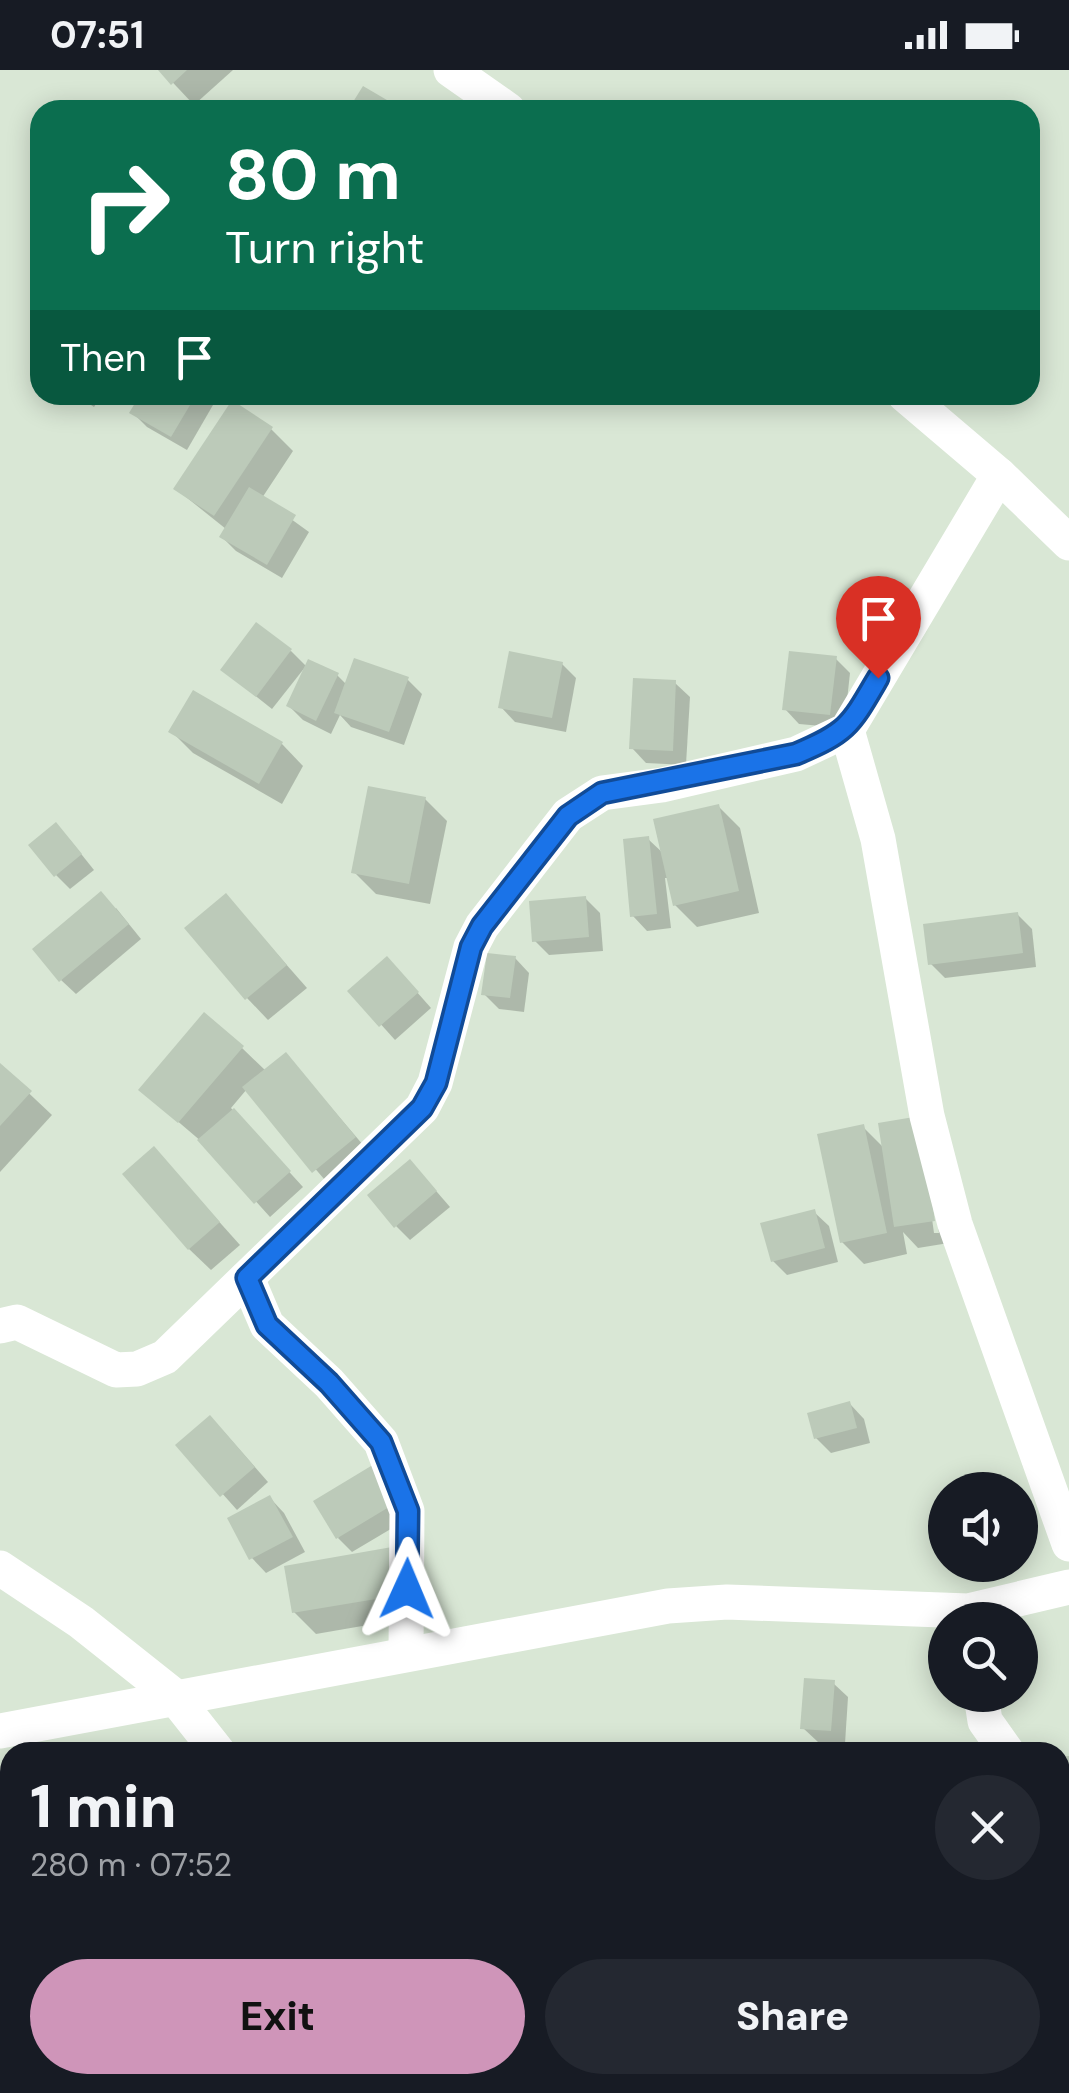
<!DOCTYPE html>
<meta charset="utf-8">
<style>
:root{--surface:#171b24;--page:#242831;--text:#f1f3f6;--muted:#9ea1a6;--accent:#cf95b9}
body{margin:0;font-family:"DM Sans",sans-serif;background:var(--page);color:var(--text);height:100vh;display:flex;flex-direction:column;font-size:38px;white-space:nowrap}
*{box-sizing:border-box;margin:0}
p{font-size:32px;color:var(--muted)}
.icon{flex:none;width:55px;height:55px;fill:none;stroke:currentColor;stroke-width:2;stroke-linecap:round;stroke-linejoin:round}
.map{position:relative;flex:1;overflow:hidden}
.panel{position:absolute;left:0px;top:1672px;width:1070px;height:352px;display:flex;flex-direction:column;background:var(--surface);border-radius:30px 30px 0 0;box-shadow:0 5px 25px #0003}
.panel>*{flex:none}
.hud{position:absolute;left:30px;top:30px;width:1010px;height:305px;border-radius:30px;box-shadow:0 5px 25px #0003;background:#0b6e4f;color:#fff;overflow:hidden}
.controls{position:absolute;left:928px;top:1402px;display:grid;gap:20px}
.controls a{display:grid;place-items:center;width:110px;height:110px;border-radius:50%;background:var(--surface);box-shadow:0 5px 25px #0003;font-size:50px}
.pin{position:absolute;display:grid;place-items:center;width:85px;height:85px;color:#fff;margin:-102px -42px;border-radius:50% 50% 50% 0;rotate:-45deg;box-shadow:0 0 10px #0007}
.pin .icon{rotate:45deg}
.me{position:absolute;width:110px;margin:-55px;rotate:1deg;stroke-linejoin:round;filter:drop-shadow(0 0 8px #0008)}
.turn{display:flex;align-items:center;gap:35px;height:210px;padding:0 30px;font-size:45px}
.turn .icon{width:130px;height:130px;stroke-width:2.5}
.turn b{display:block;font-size:70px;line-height:85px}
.then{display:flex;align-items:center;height:95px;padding:0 30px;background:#0003;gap:20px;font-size:38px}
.round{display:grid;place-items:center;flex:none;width:105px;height:105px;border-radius:52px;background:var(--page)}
.head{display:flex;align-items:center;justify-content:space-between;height:170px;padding:0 30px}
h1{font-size:60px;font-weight:800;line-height:75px}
.primary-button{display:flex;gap:20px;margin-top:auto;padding:20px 30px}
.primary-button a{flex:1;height:115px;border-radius:60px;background:var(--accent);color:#111;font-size:40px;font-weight:800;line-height:115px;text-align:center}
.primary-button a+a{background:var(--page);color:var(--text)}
.status{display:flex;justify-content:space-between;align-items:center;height:70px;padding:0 50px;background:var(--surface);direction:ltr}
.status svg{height:28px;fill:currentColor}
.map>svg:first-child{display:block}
</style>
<div class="status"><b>07:51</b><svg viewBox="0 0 49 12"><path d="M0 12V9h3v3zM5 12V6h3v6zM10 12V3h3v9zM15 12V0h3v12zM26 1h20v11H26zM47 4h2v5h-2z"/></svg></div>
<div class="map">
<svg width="1069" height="2023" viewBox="0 0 1069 2023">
<rect width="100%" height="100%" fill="#d9e7d5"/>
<!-- shadow -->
<g fill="#0003" fill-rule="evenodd">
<path d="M161,0H233L194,35Z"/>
<path d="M76,325H102L94,337Z"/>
<path d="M143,325H203L213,335L187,380L147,357L132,342Z"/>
<path d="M271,359L293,381L262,428L309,462L282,508L236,481L222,467L226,459L176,419Z"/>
<path d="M291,581L306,596L272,639L223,600Z"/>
<path d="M836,589L850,603L844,658L799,654L785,639Z"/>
<path d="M562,594L576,608L566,662L515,652L501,637Z"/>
<path d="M337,605L347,615L407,609L422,624L404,675L351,657L340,645L331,664L303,650L289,636Z"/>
<path d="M675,613L690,627L686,695L646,693L632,678Z"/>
<path d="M172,662L282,674L303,696L282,734L193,683Z"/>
<path d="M425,729L447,751L430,834L376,824L354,802Z"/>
<path d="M718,736L740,758L759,843L697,857L675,835L669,808H665L671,858L647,861L633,846L648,769L664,784Z"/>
<path d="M70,770L94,800L70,819L56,805Z"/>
<path d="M226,826L307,918L268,950L247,928Z"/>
<path d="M585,828L600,843L603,881L549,885L535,871Z"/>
<path d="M116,838L141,869L76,924L61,910Z"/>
<path d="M1018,845L1032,859L1036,897L945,908L931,894Z"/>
<path d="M515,888L529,903L524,942L499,939L484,924Z"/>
<path d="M401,904L431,938L395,970L351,921Z"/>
<path d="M242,978L266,1001L286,985L376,1090L336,1123L247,1019L231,1038L303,1117L270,1147L202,1072L141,1020Z"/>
<path d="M0,996L52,1045L0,1102Z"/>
<path d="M919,1049L941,1071L955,1172L918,1178L903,1162L907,1184L864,1194L842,1172L820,1066L863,1057L884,1078L881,1055ZM921,1070H926L939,1163H934Z"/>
<path d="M154,1079L240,1175L211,1200L189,1179Z"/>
<path d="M424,1107L450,1137L410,1170L396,1156Z"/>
<path d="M814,1142L829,1156L838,1192L787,1205L773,1191Z"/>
<path d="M850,1334L864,1349L870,1373L831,1383L816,1368Z"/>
<path d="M224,1362L268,1412L237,1440L179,1375Z"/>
<path d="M376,1396L411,1447L352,1482L338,1468Z"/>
<path d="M270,1428L284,1443L305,1482L266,1503L252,1488Z"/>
<path d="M413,1501L420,1546L316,1564L294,1542Z"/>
<path d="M833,1613L848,1627L845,1674L818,1672L803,1658Z"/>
<path d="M1060,1993L1063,2023H964L957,2015H1060Z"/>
</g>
<!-- building -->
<g fill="#bccab9">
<path d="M158,0H187L171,15Z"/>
<path d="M363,16L404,40H348Z"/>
<path d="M140,325H196L171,367L129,343Z"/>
<path d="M232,330L273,357L214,446L173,419Z"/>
<path d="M249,417L296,445L267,495L219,467Z"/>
<path d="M256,552L292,579L256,627L220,600Z"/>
<path d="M509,581L563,592L552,648L498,638Z"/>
<path d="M789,581L837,586L830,645L782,640Z"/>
<path d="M354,588L409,607L389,662L334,643Z"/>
<path d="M308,589L339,603L316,651L286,636Z"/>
<path d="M633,608L676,610L673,681L629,679Z"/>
<path d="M193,620L283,672L259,714L168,662Z"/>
<path d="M368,716L426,727L409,814L351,803Z"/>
<path d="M719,734L739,821L673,836L653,749Z"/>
<path d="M56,752L82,784L54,807L28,775Z"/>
<path d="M649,766L657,844L630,847L623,769Z"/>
<path d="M101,821L129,854L59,912L32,879Z"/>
<path d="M226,823L287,895L245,930L184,858Z"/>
<path d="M586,826L589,867L532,872L529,831Z"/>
<path d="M1018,842L1023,883L928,895L923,854Z"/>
<path d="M487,883L516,886L510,928L481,925Z"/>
<path d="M387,886L419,922L379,957L347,921Z"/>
<path d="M204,942L244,976L178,1053L138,1020Z"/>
<path d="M286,982L356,1067L312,1103L242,1017Z"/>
<path d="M0,993L32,1021L0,1056Z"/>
<path d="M234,1038L291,1101L254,1134L197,1070Z"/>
<path d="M920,1046L935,1151L894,1157L878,1053Z"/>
<path d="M864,1054L887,1163L840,1173L817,1064Z"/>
<path d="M154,1076L220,1152L188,1180L122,1104Z"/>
<path d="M410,1089L437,1121L394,1158L367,1125Z"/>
<path d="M815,1139L825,1178L771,1192L760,1153Z"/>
<path d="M850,1331L857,1358L814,1369L807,1343Z"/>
<path d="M210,1345L255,1397L220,1427L175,1375Z"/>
<path d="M376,1393L399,1431L336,1469L313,1431Z"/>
<path d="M270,1425L293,1467L249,1490L227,1448Z"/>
<path d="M392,1477L400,1525L292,1543L284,1496Z"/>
<path d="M804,1608L835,1610L831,1661L800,1659Z"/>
<path d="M1069,1686V1741L1060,1742V1687Z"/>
<path d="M1064,1932H1069V1993H1062Z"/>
<path d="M1012,2015H1050L1051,2023H1013Z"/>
</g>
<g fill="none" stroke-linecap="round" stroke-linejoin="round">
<!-- minor -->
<g stroke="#fff" stroke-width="35">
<path d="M451,0L508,40"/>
<path d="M905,325L999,405L1069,473"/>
<path d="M847,660L878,769L927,1046L955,1154L1069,1474"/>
<path d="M247,1208L267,1255L329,1313L381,1372L407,1441L406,1583"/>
<path d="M0,1256L17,1252L116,1300L137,1299L165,1287L422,1038L435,1013L471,877L482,856L568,745L602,723L662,715L796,684L847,660L999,405"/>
<path d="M0,1498L81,1552L173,1625L218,1682"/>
<path d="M981,1625L985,1651L1007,1682"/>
<path d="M0,1661L668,1536L727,1532L968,1541L1069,1517"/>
<path d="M1060,1895L1069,1897"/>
<path d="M408,2015L413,2023"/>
<path d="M450,2023L467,2015"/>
</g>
</g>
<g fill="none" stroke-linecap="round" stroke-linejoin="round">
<!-- route casing -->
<g stroke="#114b97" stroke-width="25">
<path id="route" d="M407,1519L408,1441L381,1372L329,1313L267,1255L247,1208L422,1038L436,1013L471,877L482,856L568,746L602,723L796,684C848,662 850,656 878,608"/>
</g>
<!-- route -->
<use href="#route" stroke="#1a73e8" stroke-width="18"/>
</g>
</svg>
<div class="controls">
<a><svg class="icon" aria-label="sound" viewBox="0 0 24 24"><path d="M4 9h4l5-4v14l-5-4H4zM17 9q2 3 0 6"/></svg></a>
<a><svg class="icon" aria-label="search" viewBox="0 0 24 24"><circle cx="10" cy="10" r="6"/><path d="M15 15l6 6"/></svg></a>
</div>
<div class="pin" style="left:878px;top:608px;background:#d93025"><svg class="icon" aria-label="arrive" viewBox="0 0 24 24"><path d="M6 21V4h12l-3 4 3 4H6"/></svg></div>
<svg class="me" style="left:407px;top:1519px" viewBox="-20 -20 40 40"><path d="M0-17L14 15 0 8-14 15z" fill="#1a73e8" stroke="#fff" stroke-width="4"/></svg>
<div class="hud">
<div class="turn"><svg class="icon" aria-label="right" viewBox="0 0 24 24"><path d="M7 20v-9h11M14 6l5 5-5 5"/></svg><div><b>80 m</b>Turn right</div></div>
<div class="then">Then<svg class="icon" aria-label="arrive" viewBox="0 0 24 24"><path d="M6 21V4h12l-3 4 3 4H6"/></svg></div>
</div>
<section class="panel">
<div class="head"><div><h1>1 min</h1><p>280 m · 07:52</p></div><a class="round"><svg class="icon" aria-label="close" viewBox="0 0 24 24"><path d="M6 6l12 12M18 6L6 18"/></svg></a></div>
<div class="primary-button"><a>Exit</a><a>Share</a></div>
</section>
</div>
